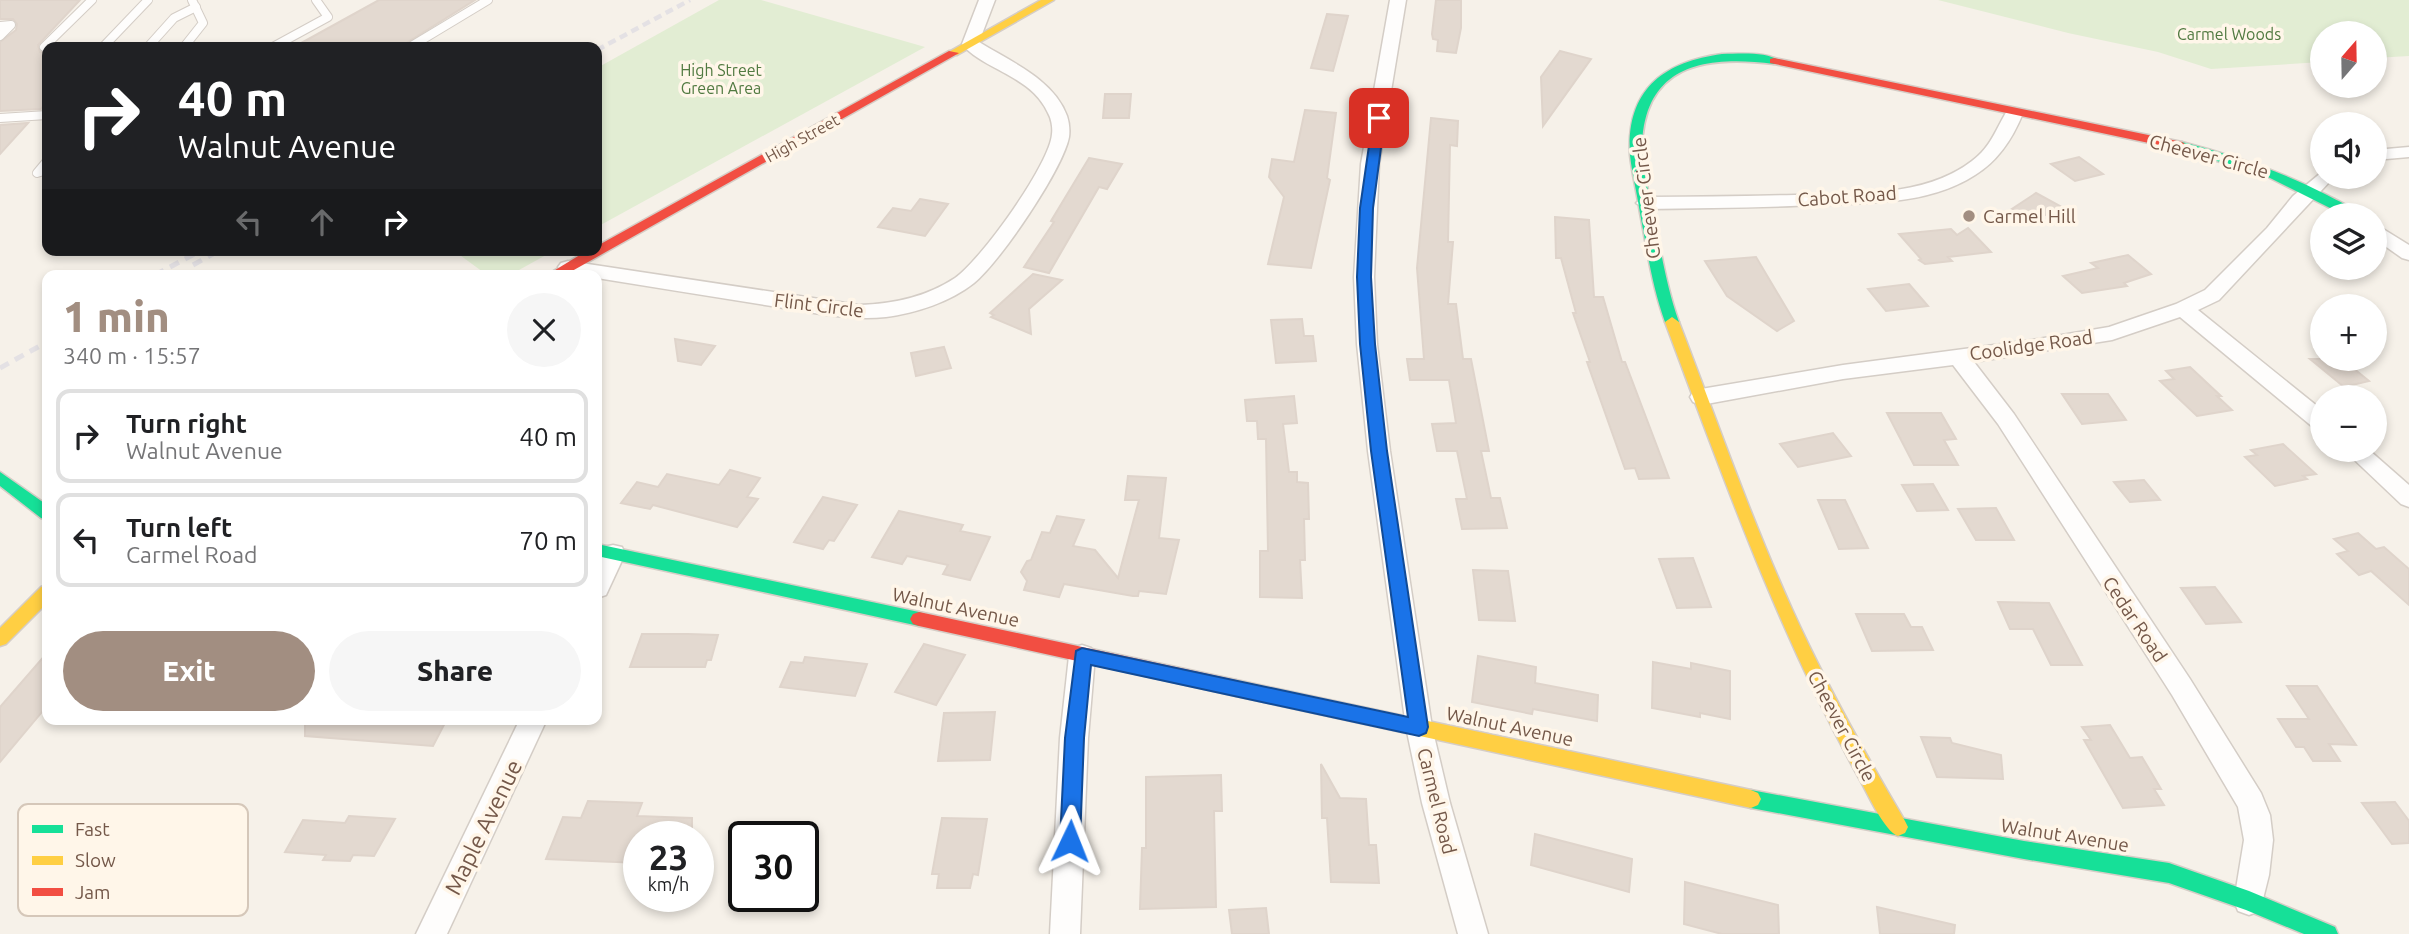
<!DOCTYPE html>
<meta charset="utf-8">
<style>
:root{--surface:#fff;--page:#f6f6f6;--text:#202124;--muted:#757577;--line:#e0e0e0;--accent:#a28e81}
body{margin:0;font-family:Ubuntu,sans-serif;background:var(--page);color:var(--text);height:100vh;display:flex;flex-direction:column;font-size:26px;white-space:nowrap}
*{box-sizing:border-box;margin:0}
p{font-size:23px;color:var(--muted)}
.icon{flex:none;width:38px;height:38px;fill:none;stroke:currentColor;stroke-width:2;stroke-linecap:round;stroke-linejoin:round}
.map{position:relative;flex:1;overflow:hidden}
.details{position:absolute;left:42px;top:270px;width:560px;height:455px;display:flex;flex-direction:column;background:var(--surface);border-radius:14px;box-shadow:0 4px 10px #0003}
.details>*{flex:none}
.top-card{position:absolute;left:42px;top:42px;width:560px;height:214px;border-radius:14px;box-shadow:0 4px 10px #0003;background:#202124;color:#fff;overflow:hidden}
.needle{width:46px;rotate:20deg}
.tools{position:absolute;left:2310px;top:21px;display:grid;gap:14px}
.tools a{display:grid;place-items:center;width:77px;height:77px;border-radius:50%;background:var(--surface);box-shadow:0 4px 10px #0003;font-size:35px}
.speed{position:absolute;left:623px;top:821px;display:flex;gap:14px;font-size:35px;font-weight:700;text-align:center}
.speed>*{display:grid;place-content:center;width:91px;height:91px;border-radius:50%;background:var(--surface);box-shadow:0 4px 10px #0003;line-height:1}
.speed small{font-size:18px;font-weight:400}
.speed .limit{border:4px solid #111;border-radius:10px;background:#fff;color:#111}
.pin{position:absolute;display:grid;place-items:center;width:60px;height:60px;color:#fff;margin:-30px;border-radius:14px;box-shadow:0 4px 10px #0006}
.me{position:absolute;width:77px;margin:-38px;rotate:2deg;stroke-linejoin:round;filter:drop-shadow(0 0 5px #0008)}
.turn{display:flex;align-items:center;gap:24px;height:147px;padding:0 21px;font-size:32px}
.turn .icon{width:91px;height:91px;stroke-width:2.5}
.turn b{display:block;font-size:49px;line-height:60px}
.lanes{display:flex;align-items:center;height:66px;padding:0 21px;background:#0003;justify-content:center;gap:35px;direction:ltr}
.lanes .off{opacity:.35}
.round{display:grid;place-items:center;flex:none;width:74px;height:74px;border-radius:37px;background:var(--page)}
.head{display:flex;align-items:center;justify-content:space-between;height:119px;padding:0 21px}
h1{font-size:42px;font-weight:800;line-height:52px;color:var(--accent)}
.action{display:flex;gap:14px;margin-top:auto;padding:14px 21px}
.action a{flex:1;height:80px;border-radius:42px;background:var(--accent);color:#fff;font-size:28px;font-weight:800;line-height:80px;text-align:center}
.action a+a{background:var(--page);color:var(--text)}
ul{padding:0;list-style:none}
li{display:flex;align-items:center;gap:21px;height:94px;margin:0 14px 10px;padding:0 7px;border:4px solid var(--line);border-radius:14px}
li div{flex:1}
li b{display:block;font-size:26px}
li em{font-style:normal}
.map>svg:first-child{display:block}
</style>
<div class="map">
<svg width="2409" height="934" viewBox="0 0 2409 934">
<rect width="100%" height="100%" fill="#f6f1e9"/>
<!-- green -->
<g fill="#e2edd3">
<path d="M719,0H761L925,47L597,227V68Z"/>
<path d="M1938,0H2409V56L2375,58V33H2322V62L2211,69L2158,52L2068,33Z"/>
<path d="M453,250H555L510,275H487Z"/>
</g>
<!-- building -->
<g fill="#e3d9d0" stroke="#dfd4cb" stroke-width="2">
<path d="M0,0H80L38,45L40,52L47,53V102L41,109L0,111V42L16,30L17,24L13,19H0Z"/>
<path d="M379,0H475L400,47H294Z"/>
<path d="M1436,0H1461V28L1456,53L1437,51L1438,40L1433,39L1432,34Z"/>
<path d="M1327,14L1348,16L1333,71L1311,68Z"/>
<path d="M1560,51L1591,59L1543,126L1541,77Z"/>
<path d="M1105,94H1131L1129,118H1103Z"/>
<path d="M1305,110L1336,113L1327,178L1330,180L1311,268L1268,264L1284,197L1269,177L1272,159L1294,162Z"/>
<path d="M1431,118L1458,121L1457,146L1450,145L1448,242H1453L1448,304H1456L1463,359H1471L1489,451H1481L1491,498H1500L1507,528L1462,529L1456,499H1467L1457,451H1437L1432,424L1456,423L1449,380H1410L1407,359H1424L1417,268Z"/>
<path d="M28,123L0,154V125Z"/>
<path d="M2079,157L2103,174L2075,181L2051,164Z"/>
<path d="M1089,158L1122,164L1107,189L1099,187L1049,273L1024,267L1054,222L1051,221Z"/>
<path d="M2036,193L2060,206L2035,221L2012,209Z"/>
<path d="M920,199L948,204L925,236L878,227L893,208L911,211Z"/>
<path d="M1555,217L1589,220L1594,297H1603L1622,362H1625L1669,478L1639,479L1635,468L1625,469L1587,362H1590L1573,313H1576L1561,258H1556Z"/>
<path d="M1968,228L1991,252L1948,257L1952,261L1925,264L1919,260L1921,259L1899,234L1951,229L1957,235Z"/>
<path d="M2128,255L2151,274L2124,283L2127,286L2082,293L2063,276L2098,268L2091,263Z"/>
<path d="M1756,257L1794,321L1777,331L1727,296L1705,261Z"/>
<path d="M1033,274L1062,280L1029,309L1031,334L991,317L994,315L990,313Z"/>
<path d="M1909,284L1928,306L1886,311L1868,289Z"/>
<path d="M1302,319L1304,336H1313L1316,361L1276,363L1271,320Z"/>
<path d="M675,339L715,346L701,365L678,361Z"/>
<path d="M944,347L951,368L916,376L911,353Z"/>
<path d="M2310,359H2342L2369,381L2344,387Z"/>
<path d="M2190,367L2221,396H2217L2232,410L2197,416L2160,381L2174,379L2166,371Z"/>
<path d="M2062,394H2108L2126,420L2082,424Z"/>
<path d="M1294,396L1297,423L1283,424L1289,472H1297V482L1308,483L1309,519H1304L1305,560H1300L1302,598L1260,597V551H1268L1266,439H1258L1257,421H1247L1245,400Z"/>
<path d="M1887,413H1941L1956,439L1944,440L1958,465H1914Z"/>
<path d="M1833,433L1851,456L1798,467L1780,444Z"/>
<path d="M2283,444L2316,474L2303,476L2307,479L2275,486L2245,457L2257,455L2251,450Z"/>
<path d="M730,470L760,478L747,497L758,499L737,527L653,505L650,509L621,503L637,482L658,487L667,474L719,485Z"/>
<path d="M1128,476L1166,478L1159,538L1179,540L1166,594L1139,591L1138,596H1133L1064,584L1059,597L1024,590L1027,581L1021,572L1027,561L1031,560L1042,532L1050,533L1057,516L1084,520L1073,546L1095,550L1118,578L1139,500H1125Z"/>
<path d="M2144,480L2160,500L2130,502L2114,482Z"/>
<path d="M1933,484L1948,510L1917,511L1902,485Z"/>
<path d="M823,497L857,505L834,541L829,540L823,549L794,542Z"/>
<path d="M1818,500H1845L1868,548L1839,549Z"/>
<path d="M1996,508L2014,540H1976L1958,509Z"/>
<path d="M899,511L963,525L960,531L990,537L970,580L943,574L948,565L907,556L902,564L872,557Z"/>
<path d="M2358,533L2376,549L2384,547L2409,569V605L2371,571L2359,575L2337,554L2348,551L2334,539Z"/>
<path d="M1693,558L1711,607L1677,608L1659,559Z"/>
<path d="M1473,570L1508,571L1515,621L1479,620Z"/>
<path d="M2215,587L2241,622L2206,624L2181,588Z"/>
<path d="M1998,602L2049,603L2082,665H2051L2033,629H2010Z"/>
<path d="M1856,614H1904L1911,627H1922L1933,650L1872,651Z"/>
<path d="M642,634H688L718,635L711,660H707L705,667H630Z"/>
<path d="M924,644L965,655L936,705L895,692Z"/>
<path d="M47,653V706L0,762V707Z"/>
<path d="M1478,656L1536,667L1535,683L1598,695L1597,721L1533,709L1532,714L1472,702Z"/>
<path d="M805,657L867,664L855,696L780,687L791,662L803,663Z"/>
<path d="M1653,662L1691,669V663L1730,671V719L1700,713V717L1652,708Z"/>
<path d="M2287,686H2317L2356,745L2329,744L2340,761H2313L2304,747H2296L2278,719H2309Z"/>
<path d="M995,712L990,760L938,761L944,713Z"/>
<path d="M305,719H447L433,746L305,736Z"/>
<path d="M2110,725L2130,758L2142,757L2161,789H2154L2164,805L2123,808L2084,740H2091L2082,727Z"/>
<path d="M1921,737L1950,738L1952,743L2001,755L2003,779L1937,777Z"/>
<path d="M1321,764L1340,798L1366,799L1369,845H1376L1379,883L1331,882L1327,818H1322Z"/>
<path d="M1221,775L1222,811H1214L1216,907L1140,909L1142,848H1146V777Z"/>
<path d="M588,801L642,803L637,816L692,818V836H639V863L546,859L563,817L581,818Z"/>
<path d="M2395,802L2409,821V843L2392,844L2362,803Z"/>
<path d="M349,816L395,819L374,856L353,855L350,861L323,860L326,855L285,852L303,820L345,823Z"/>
<path d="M942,818L987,819L978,875L973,874L970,888H937L939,874H932Z"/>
<path d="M1535,834L1632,859L1629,892L1531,865Z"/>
<path d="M1685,882L1778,905L1779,934H1722L1684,924Z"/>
<path d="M1877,907L1955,925L1954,934H1880Z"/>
<path d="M1266,908L1269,934H1232L1229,910Z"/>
</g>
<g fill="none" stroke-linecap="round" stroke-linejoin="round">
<!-- lane casing -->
<g stroke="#d4cdc6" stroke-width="10">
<g id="lane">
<path d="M0,26L11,25L0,36"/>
<path d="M44,47L92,0"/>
<path d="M103,47L148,0"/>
<path d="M148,47L174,18L196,7"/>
<path d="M184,47L203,23L192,0"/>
<path d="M273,47L328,17L316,0"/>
<path d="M410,47L488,0"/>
<path d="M0,118L47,115"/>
<path d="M47,161L37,173L47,170"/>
</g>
</g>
<!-- street casing -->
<g stroke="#d4cdc6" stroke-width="3">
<g id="street">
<path d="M979,0H995L979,42C1009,61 1054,79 1067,116C1069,122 1070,130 1069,137C1063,169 1000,262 974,283C950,302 916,313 886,317C845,321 805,311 765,305C709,296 653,287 597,278V275L561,271L558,267L561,263L568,261L859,305C894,304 926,297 955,278C981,260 1050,164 1052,134C1053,127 1051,118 1048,113C1031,75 983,70 962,44Z"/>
<path d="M1390,0H1406L1379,164L1374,277L1377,344L1390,451L1432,727L1450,803L1488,934H1458L1422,803L1406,727L1368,451L1357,344L1354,277L1361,164Z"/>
<path d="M2014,108L2023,113C2013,138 1998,161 1975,175C1929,205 1868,203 1815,205C1758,208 1702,208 1645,209L1636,203L1645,197C1695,197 1745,196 1795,195C1853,193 1924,198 1972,161C1991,147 1996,129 2008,109Z"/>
<path d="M2409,147V157L2375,160V150Z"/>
<path d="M2322,172V177H2334L2219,300L2198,310L2322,410V430L2314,428L2180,317L2112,340L1974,362L2014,414L2190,679L2261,793L2270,815L2273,840L2269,875L2260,911L2249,915L2238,911L2234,901L2244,840L2238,807L2172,695L1998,424L1953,365L1843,379L1701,405L1693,402L1690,397L1693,392L1701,389L1843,365L2032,340L2109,327L2176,304L2205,290L2267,228L2293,196Z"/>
<path d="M2375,224L2409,245V260L2402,258L2375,239Z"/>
<path d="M2344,450H2369L2409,485V507L2401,504Z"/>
<path d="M613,545L622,547L625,554L606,595L597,598V563L604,547Z"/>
<path d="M1082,645L1091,648L1095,656L1088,738L1080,934H1050L1060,738L1069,656L1073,648Z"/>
<path d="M520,719H547L447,934H416Z"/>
</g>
</g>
<!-- fast casing -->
<g stroke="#d5cdc6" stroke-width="3">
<g id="fast">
<path d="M1722,54C1739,54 1765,51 1780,61L1774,64C1704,55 1643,65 1642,149C1642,171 1649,192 1653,213C1661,250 1666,286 1679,322L1672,327L1665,322C1652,286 1647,250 1640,213C1637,193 1632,174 1630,155C1626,90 1663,62 1722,54Z"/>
<path d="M2182,142C2232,155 2281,171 2327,195C2338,201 2351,206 2359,215H2344L2266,176L2178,149L2176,146Z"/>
<path d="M0,472L47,505V520L41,518L0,486Z"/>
<path d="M597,544L919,612L925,614L928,619L925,624L919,626L597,556Z"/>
<path d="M1751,790L2024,841L2169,863L2249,891L2335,927L2338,934H2304L2246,910L2169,883L2024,859L1751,808L1744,805L1741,799L1744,793Z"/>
</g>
</g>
<!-- slow casing -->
<g stroke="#d5cdc6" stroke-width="3">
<g id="slow">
<path d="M1041,0H1054L957,55L947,53Z"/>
<path d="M1672,317L1679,322C1716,418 1750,516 1792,609C1825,682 1864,752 1905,821L1908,827L1905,833L1898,836C1884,831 1868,794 1860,780C1778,633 1724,479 1665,322Z"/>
<path d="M47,585V603L6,644L0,646V628L41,587Z"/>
<path d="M1236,680L1751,790L1758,793L1761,799L1758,805L1751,808L1236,696L1230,693L1227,688L1230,683Z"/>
</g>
</g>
<!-- jam casing -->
<g stroke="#d5cdc6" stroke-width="3">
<g id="jam">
<path d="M949,51L959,53L565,275H547L588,250H597V246Z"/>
<path d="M1774,58L2182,142L2188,146L2182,150L1770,63V59Z"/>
<path d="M919,612L1236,680L1242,683L1245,688L1242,693L1236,696L919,626L913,624L910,619L913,614Z"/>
</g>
</g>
<!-- lane -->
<use href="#lane" stroke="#fefdfc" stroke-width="8"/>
<!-- street -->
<use href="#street" fill="#fefdfc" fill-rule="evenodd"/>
<!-- fast -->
<use href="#fast" fill="#16e098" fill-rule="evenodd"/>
<!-- slow -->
<use href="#slow" fill="#ffcf43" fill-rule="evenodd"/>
<!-- jam -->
<use href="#jam" fill="#f24e42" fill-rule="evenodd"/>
<!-- rail-far1 -->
<path stroke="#e4e1e4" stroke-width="4.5" stroke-dasharray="8 5" stroke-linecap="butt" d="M597,50L690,0"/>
<!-- rail -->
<g stroke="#e4e1e4" stroke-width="5" stroke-dasharray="10 7" stroke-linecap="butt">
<path d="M193,265L220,250"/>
<path d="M155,275L202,250"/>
<path d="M0,368L47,342"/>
</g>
</g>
<!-- route -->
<path fill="#1a73e8" stroke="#114b97" stroke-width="2" d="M1379,115L1385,118L1373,208L1371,277L1375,344L1387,451L1428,727L1426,733L1419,736L1091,665L1084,738L1080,841L1077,847L1070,850L1062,847L1060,841L1065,738L1076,651L1082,648L1408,717L1371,451L1360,344L1357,277L1360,208L1373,118Z"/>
<!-- markers -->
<circle fill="#a28e81" stroke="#fff6e9" stroke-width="2.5" cx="1969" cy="216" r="7"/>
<g text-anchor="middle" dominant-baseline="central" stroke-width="7" stroke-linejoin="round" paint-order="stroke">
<!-- far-park labels -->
<g font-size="16" fill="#517a41" stroke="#fff6e9">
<text x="2229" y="34">Carmel Woods</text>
<text x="721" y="70">High Street<tspan x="721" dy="18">Green Area</tspan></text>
</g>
<!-- far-street labels -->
<g font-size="16" fill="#745849" stroke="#fff6e9">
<text transform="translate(802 138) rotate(-29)">High Street</text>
</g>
<!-- street labels -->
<g font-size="19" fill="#745849" stroke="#fff6e9">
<text transform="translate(2209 156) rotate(15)">Cheever Circle</text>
<text transform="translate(1847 196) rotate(-4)">Cabot Road</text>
<text transform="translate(1646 198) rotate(-97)">Cheever Circle</text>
<text transform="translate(819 305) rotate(7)">Flint Circle</text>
<text transform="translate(2031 345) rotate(-8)">Coolidge Road</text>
<text transform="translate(956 607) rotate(12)">Walnut Avenue</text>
<text transform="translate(2135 619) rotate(56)">Cedar Road</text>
<text transform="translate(1510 726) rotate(12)">Walnut Avenue</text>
<text transform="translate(1842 726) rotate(62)">Cheever Circle</text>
<text transform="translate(1437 801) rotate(76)">Carmel Road</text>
<text transform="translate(2065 835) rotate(9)">Walnut Avenue</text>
</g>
<!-- poi labels -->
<g font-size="19" fill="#745849" stroke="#fff6e9" text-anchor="start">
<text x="1983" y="216">Carmel Hill</text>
</g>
<!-- near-street labels -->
<g font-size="23" fill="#745849" stroke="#fff6e9">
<text transform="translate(483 827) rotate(-64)">Maple Avenue</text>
</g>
</g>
<!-- legend -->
<rect x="18" y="804" width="230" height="112" rx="10" fill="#fff6e9" stroke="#d5c7b9" stroke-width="2"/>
<rect x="32" y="825" width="31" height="8" fill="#16e098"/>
<rect x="32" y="856" width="31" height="9" fill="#ffcf43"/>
<rect x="32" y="888" width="31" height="8" fill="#f24e42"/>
<g font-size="19" fill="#745849">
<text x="75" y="836">Fast</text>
<text x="75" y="867">Slow</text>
<text x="75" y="899">Jam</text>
</g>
</svg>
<div class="tools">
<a><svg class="needle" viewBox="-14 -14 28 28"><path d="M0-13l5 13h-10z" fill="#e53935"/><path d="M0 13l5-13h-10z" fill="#757577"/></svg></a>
<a><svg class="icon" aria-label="sound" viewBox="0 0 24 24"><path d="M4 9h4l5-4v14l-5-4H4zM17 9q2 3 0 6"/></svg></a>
<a><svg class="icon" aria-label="layers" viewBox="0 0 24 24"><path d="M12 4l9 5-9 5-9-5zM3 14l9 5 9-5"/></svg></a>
<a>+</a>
<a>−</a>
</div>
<div class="speed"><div>23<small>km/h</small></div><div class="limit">30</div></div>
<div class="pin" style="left:1379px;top:118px;background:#d93025"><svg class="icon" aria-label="arrive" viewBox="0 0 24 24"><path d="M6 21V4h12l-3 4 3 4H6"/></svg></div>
<svg class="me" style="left:1070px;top:841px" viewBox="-20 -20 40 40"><path d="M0-17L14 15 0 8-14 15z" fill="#1a73e8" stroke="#fff" stroke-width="4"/></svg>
<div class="top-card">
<div class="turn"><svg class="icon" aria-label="right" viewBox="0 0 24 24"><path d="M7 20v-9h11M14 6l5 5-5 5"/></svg><div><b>40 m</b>Walnut Avenue</div></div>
<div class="lanes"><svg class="icon off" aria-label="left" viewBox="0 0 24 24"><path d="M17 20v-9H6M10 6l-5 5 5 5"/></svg><svg class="icon off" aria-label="ahead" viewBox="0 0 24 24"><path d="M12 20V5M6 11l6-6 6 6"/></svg><svg class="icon" aria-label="right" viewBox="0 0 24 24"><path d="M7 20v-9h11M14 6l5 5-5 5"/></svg></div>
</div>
<section class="details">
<div class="head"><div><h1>1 min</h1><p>340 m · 15:57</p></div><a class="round"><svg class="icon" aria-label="close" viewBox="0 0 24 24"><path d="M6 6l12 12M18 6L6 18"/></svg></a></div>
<ul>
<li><svg class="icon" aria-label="right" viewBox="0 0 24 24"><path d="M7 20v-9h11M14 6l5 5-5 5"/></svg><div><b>Turn right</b><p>Walnut Avenue</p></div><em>40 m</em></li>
<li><svg class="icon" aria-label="left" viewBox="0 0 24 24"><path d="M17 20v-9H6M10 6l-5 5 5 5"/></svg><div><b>Turn left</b><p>Carmel Road</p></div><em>70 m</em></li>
</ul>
<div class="action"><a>Exit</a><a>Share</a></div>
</section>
</div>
